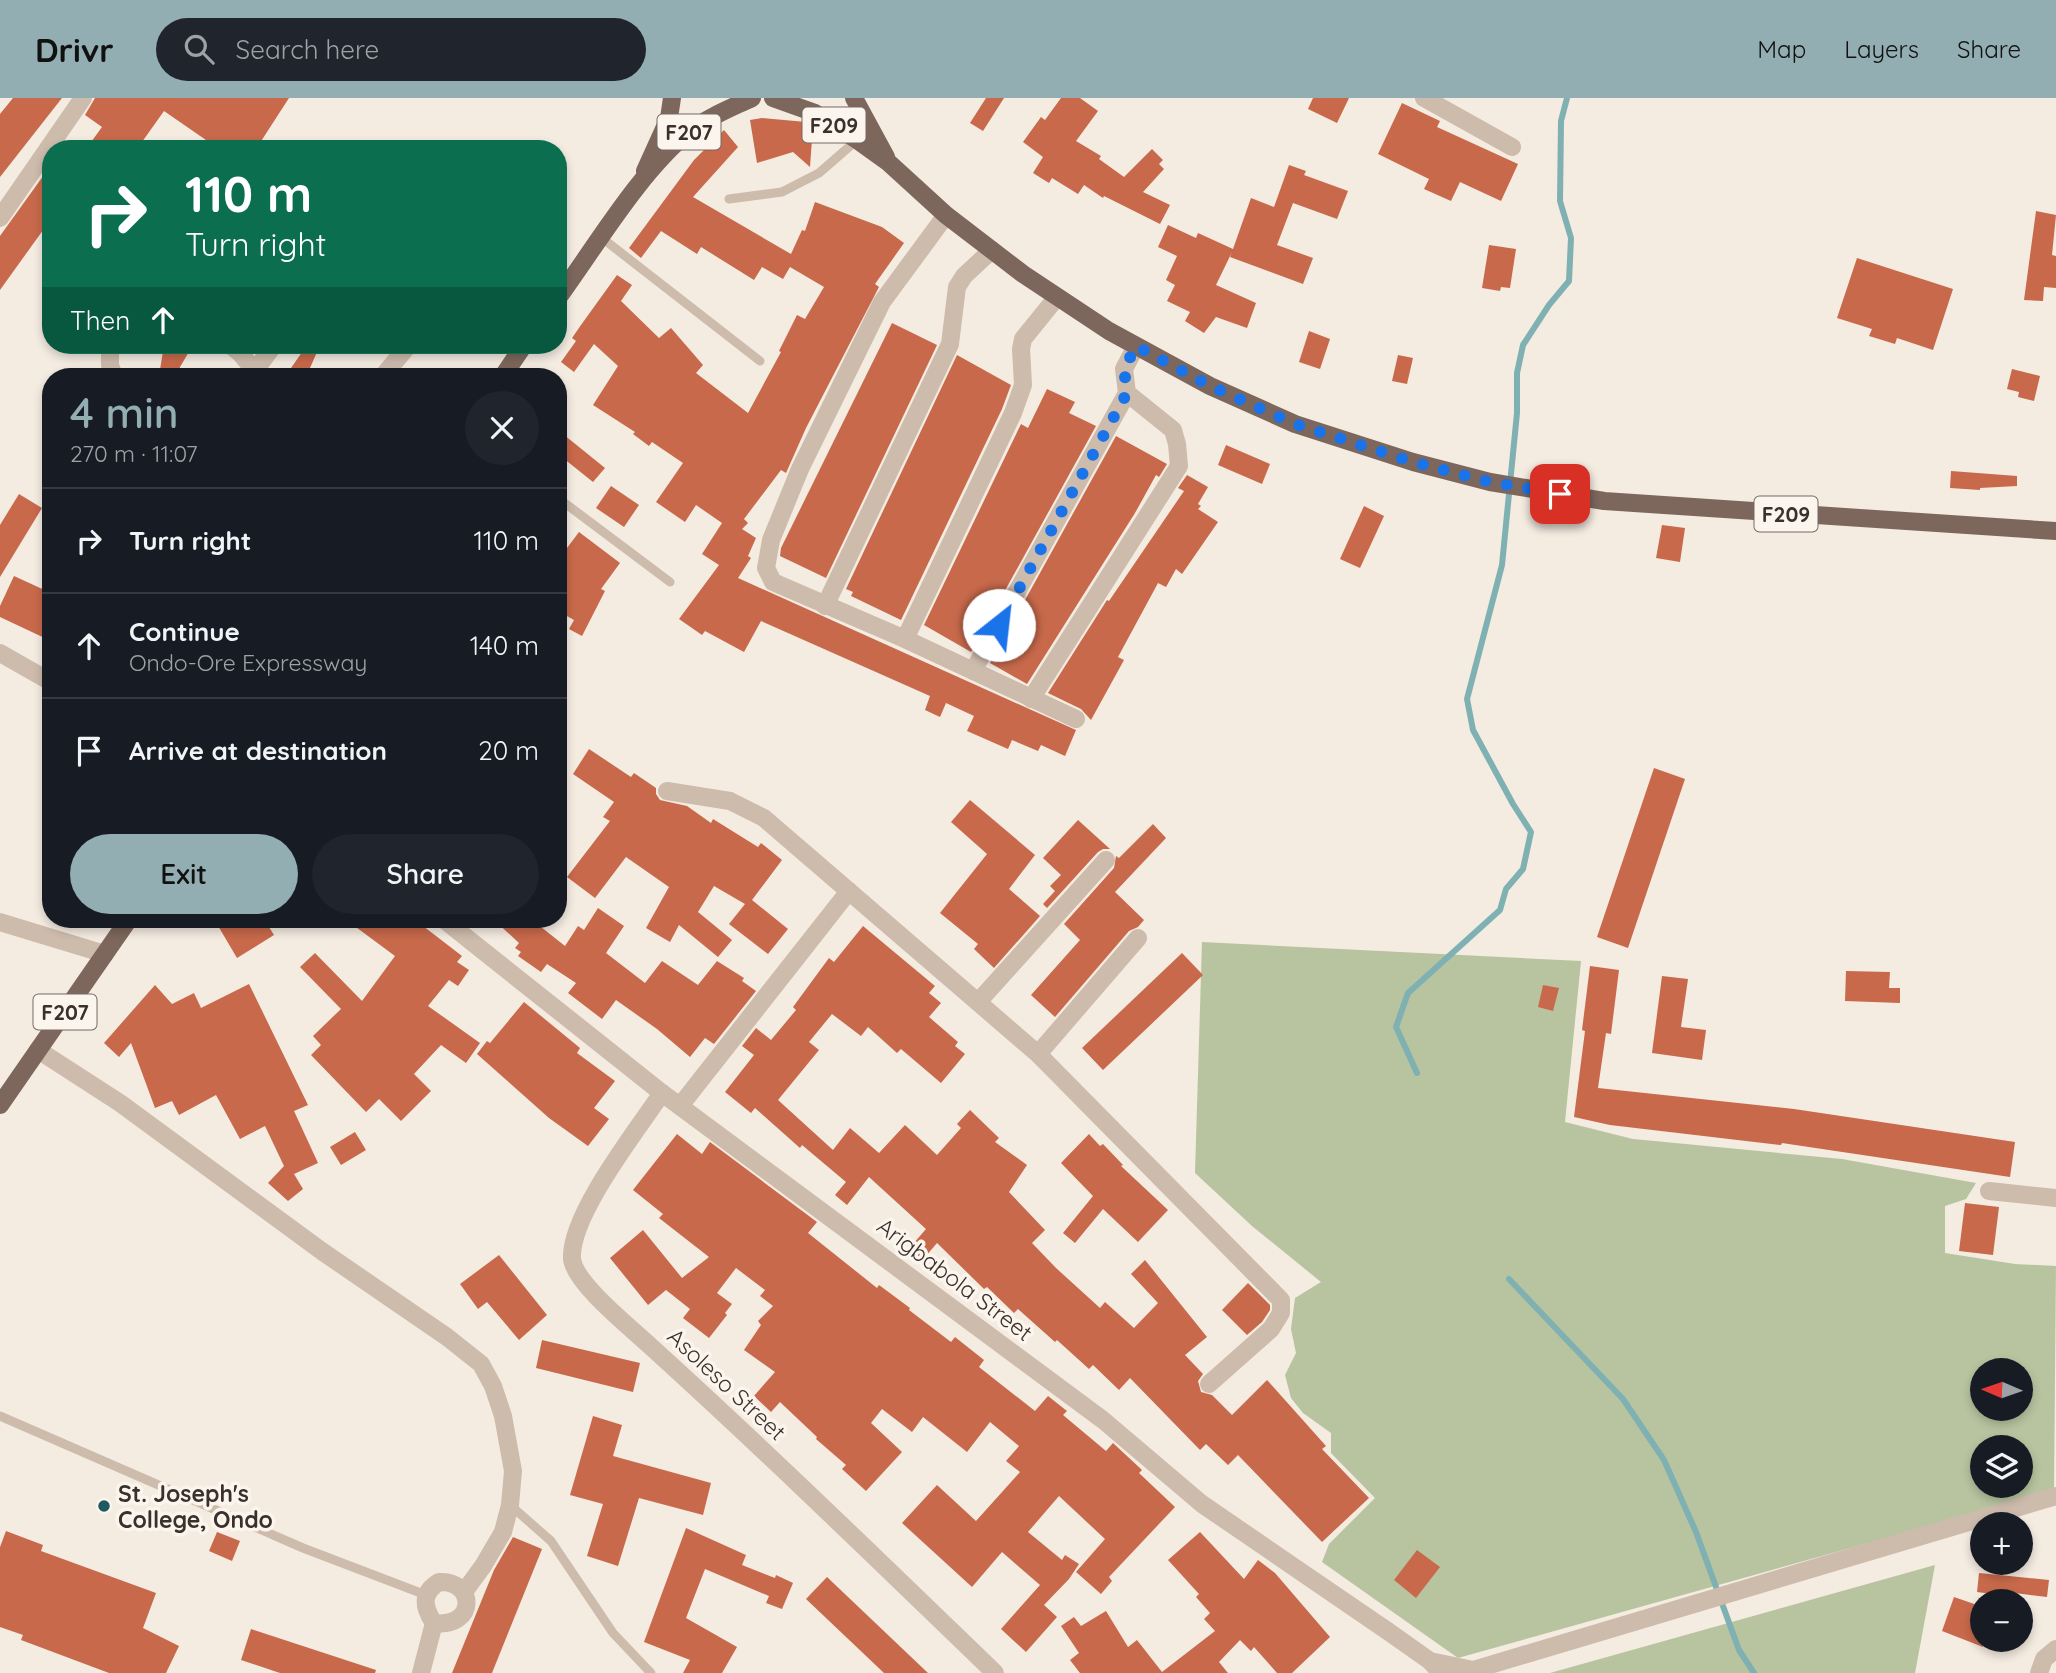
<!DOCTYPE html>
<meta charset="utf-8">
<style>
:root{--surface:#171b24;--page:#20242c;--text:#f1f3f6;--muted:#9ea1a6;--line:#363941;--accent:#92aeb2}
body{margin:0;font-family:Quicksand,sans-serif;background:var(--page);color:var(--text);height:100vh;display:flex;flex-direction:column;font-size:26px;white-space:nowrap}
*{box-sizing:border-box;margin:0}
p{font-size:23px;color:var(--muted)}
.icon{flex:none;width:38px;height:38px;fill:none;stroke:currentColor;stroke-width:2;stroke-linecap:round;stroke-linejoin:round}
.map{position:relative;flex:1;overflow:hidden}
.details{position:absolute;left:42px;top:270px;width:525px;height:560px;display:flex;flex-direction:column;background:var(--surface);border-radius:28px;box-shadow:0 4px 10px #0003}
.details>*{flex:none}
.banner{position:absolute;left:42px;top:42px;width:525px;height:214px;border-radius:28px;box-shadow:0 4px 10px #0003;background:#0b6e4f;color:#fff;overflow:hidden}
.needle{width:46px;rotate:272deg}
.buttons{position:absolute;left:1970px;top:1260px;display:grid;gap:14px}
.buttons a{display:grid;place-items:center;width:63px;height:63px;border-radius:50%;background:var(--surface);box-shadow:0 4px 10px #0003;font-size:35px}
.pin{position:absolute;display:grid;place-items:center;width:60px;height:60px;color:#fff;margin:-30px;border-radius:14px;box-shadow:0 4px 10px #0006}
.me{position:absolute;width:77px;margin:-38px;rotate:29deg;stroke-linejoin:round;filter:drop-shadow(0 0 5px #0008)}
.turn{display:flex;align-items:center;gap:24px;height:147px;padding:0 28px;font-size:32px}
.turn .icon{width:91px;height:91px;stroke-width:2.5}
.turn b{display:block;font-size:49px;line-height:60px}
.then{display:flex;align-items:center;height:66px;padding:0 28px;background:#0003;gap:14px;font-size:26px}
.round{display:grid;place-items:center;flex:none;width:74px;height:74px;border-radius:37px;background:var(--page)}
.headline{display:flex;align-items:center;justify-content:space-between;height:119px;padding:0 28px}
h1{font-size:42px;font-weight:600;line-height:52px;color:var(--accent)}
.cta{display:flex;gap:14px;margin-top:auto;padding:14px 28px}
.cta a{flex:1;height:80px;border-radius:42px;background:var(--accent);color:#111;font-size:28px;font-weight:600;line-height:80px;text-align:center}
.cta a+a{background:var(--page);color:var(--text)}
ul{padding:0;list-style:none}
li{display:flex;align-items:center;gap:21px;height:105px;padding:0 28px;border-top:2px solid var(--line)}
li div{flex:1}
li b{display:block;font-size:26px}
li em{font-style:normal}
header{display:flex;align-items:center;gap:42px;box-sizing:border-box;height:98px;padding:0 35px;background:var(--accent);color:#111}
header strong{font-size:33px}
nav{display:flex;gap:38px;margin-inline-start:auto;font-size:24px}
.search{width:490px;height:63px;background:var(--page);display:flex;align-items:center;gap:18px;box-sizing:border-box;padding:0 24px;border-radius:38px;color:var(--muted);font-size:26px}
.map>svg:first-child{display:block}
</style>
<header>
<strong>Drivr</strong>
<div class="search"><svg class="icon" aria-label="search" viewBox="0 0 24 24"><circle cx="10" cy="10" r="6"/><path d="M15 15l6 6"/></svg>Search here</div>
<nav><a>Map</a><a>Layers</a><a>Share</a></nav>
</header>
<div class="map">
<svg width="2056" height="1575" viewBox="0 0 2056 1575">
<rect width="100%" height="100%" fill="#f4ebe1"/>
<!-- green -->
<g fill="#b8c4a0" fill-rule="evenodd">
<path d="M1202,844L1581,863L1565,1024L1633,1041L1842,1061L1976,1085L1966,1101L1945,1108V1155L2015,1166L2056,1168L2054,1393L1458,1560L1322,1464L1329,1446L1375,1400L1331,1355V1335L1303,1315L1291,1300L1285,1277L1296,1255L1291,1231L1295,1200L1321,1184L1252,1128L1195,1075ZM1983,1272H2021V1311H1983ZM1983,1349H2021V1388H1983Z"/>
<path d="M1935,1467L1915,1575H1550Z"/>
</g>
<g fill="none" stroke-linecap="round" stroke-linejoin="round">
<!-- stream -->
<g stroke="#7fb0b2" stroke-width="6">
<path d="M1417,975L1396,929L1408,895L1500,812L1506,791L1523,771L1531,734L1513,706L1473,632L1467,601L1502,467L1517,315V275L1523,247L1549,207L1569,183L1571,140L1560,103L1561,23L1567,0"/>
<path d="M1509,1181L1623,1301L1664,1362L1696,1434L1739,1552L1754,1575"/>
</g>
</g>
<!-- building -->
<g fill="#c8694b">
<path d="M13,0H62L0,79V16Z"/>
<path d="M95,0H289L256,51H219L164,13L137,51H86L102,29L85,17Z"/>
<path d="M986,0H1004L983,33L970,25Z"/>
<path d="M1061,0H1080L1098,13L1076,43L1101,58L1099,61L1124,79L1152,51L1163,62L1159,66L1164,71L1143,94L1170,107L1160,126L1104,98L1103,100L1084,87L1078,96L1052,80L1049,85L1033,75L1043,59L1023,44L1041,19L1045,22Z"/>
<path d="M1313,0H1349L1337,25L1308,11Z"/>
<path d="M1402,5L1440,23L1437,29L1518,66L1501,103L1460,84L1451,103L1424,91L1429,81L1378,56Z"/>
<path d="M762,20L806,24L813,27L810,69L793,54L757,65L750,22Z"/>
<path d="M724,32L738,49L693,99L791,156L802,132L805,133L815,104L882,129L904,145L875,186L879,189L806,330L786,375L781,372L744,421L748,425L742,431L756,440L748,458L751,460L738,480L1076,632L1065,658L1041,647L1038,653L1012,642L1008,651L967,633L974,618L946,605L940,619L925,612L930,598L761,523L744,554L705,533L702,537L679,521L719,467L702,456L722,425L696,407L685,424L656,404L683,365L652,344L649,348L633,336L635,334L593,307L618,268L594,246L574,274L561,264L576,243L572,240L581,227L617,177L632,187L621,203L659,240L671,230L703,267L696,275L748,315L781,254L779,253L797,217L805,221L824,189L790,169L783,181L762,169L754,182L701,149L697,156L661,133L641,160L629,150L694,62Z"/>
<path d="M51,67V121L0,192V138Z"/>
<path d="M1289,67L1306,73L1304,77L1348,93L1337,121L1293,105L1277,147L1313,160L1303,186L1230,159L1232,154L1216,187L1256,205L1247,230L1216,219L1204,235L1185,223L1190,214L1167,203L1175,187L1166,182L1177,158L1158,149L1168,127L1196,140L1198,135L1233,151L1251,100L1274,109Z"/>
<path d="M2036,113L2056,117L2052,157L2056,158V190L2044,189L2043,203L2024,202Z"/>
<path d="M1489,147L1516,151L1510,190L1501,189L1500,193L1482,190Z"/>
<path d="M1857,160L1953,191L1933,252L1897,240L1895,246L1869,238L1872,231L1837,220Z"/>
<path d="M892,225L937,247L826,480L780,458L781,450Z"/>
<path d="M1309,233L1330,241L1320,271L1299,264Z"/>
<path d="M164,247H193L180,269L179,278H159Z"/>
<path d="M307,247H320L307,277L291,270Z"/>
<path d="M957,257L1011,287L1002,311L901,522L851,498L853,494L846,491Z"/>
<path d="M1398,257L1413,260L1407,286L1392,283Z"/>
<path d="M2012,271L2040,278L2034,303L2018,299L2019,294L2007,291Z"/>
<path d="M1047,291L1075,304L1069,315L1096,328L971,554L924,527L1021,326L1028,330Z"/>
<path d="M558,332L605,370L593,384L558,356Z"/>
<path d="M1116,338L1167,366L1159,379L1156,377L1135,415L1027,586L990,565Z"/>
<path d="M1226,347L1270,366L1262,386L1218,367Z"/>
<path d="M1951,373L2017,378V388L1980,390V392L1950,390Z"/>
<path d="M1187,377L1208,389L1198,406L1201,408L1198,411L1218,424L1182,476L1176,471L1166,489L1158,485L1118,559L1124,562L1091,622L1081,611L1048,595L1107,502L1109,503L1184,393L1178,390Z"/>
<path d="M611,388L639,407L624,429L596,410Z"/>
<path d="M19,396L42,410L0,479V427Z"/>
<path d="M1364,408L1384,418L1360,470L1340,461Z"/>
<path d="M1662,427L1685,430L1680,464L1656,460Z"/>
<path d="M579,434L620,465L601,491L605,493L582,538L569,531L574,522L558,513V462Z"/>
<path d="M14,478L51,495V543L0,519V508Z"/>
<path d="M589,651L631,679L634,675L656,690V696L660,702L687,708L711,725L713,721L758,749L761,745L782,762L752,802L788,831L768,856L729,826L745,806L714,788L698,814L732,842L718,859L679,827L670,844L646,830L669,789L626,759L595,800L567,779L610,723L603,719L614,704L573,676Z"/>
<path d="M1654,670L1685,681L1628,850L1597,839Z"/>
<path d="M970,702L1035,757L1009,791L1040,818L994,870L974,851L978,846L940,815L987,756L951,724Z"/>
<path d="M1078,722L1110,751H1103L1098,754L1047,810L1043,806L1055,793L1050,788L1061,777L1043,760Z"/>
<path d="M1153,726L1166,740L1115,794L1144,822L1138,829L1129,833L1055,919L1031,897L1080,842L1064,826L1114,770L1116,758L1119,760Z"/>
<path d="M598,810L624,828L606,855L645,885L662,863L698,887L717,863L744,880L742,883L756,893L714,946L705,940L690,959L657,931L616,902L602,921L568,895L576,885L547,866L541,874L518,858L521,854L515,850L519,845L493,821H531L565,848L578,828L584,832Z"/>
<path d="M214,821H264L274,837L237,860Z"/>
<path d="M345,821H414L462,858L457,864L469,872L458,888L449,882L428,908L480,945L466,965L441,947L414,976L431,993L401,1023L379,1001L366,1014L311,957L321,947L313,938L341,911L300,869L315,855L362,903L395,858Z"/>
<path d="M863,828L935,888L929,895L941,905L929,919L958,944L955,948L965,956L941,985L901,951L897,955L868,929L861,938L832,916L809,944L819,952L778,1002L833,1052L850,1030L879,1055L905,1027L937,1057L961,1030L957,1026L970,1012L999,1040L995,1044L1027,1067L1009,1094L1045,1132L1032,1145L1056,1170L1100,1210L1105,1204L1134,1230L1158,1205L1131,1176L1145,1162L1207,1239L1185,1257L1203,1276L1198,1283L1201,1294L1212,1297L1232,1317L1267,1282L1326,1348L1322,1351L1369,1400L1322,1444L1238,1357L1228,1367L1206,1346L1200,1352L1130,1280L1119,1292L1093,1267L1089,1271L1057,1242L1055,1244L1018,1211L1014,1215L987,1189L984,1191L937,1145L920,1165L907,1153L926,1131L869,1079L847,1107L835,1097L846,1084L802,1047L800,1050L755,1010L751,1015L725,994L754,957L742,948L756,930L771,942L796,912L793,909L829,860L834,864Z"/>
<path d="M1182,855L1203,877L1103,972L1082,950Z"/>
<path d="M1590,868L1619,872L1611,936L1606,935L1598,990L1794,1011L2015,1044L2010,1079L1782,1045L1781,1047L1610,1027L1574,1019L1585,933L1582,932Z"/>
<path d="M1846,873L1890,874L1889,890H1900V905L1845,903Z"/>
<path d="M1662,878L1688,881L1681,929L1706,932L1702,962L1652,955Z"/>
<path d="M249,886L308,1007L294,1013L318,1065L294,1076L303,1091L288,1103L268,1085L284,1068L265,1028L240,1041L216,997L179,1017L172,1003L155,1010L131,945L119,959L104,945L155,887L172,906L194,895L201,910Z"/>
<path d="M1543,887L1559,890L1553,913L1538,909Z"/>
<path d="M524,904L580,950L577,955L615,983L594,1010L609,1021L588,1048L549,1020L477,956L487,943L490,945Z"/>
<path d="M355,1034L366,1052L341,1067L330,1049Z"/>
<path d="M677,1036L702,1056L710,1044L817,1124L808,1135L877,1190L879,1187L910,1210L909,1212L951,1244L955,1239L984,1262L979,1269L1035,1313L1048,1298L1067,1313L1063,1317L1106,1353L1113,1345L1142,1372L1139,1375L1175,1409L1109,1479L1112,1483L1101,1496L1076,1474L1105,1441L1059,1398L1028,1434L1062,1462L1065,1457L1079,1466L1069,1481L1044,1507L1057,1519L1026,1554L1001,1531L1040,1487L1002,1454L972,1489L902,1425L937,1387L976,1423L1020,1374L1006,1363L1019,1348L990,1324L967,1354L923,1319L912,1334L882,1311L871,1325L902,1354L866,1393L842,1371L846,1367L816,1341L817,1339L780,1304L771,1314L754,1298L775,1274L744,1252L761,1227L758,1223L773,1208L760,1198L765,1192L736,1170L717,1195L732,1206L725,1215L727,1217L709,1240L683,1220L690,1211L666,1192L648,1207L610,1160L643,1132L682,1180L709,1159L659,1120L663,1116L633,1092Z"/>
<path d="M1089,1036L1100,1048L1103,1046L1123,1067L1121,1068L1168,1112L1138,1144L1103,1111L1075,1145L1063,1135L1093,1098L1061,1065Z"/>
<path d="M1965,1105L1999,1109L1993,1157L1959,1153Z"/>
<path d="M499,1157L547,1217L519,1242L487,1204L478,1211L460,1186Z"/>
<path d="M1248,1185L1270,1207V1212L1262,1224L1247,1237L1222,1212Z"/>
<path d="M542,1242L640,1265L633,1294L536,1270Z"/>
<path d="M593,1318L622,1327L613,1358L711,1385L703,1417L639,1400L618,1468L587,1458L603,1406L570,1397Z"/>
<path d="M686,1430L746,1457L742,1467L775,1480L776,1477L793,1485L782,1511L766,1505L769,1498L705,1471L686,1520L737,1549L722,1575H683L690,1562L644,1544Z"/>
<path d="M6,1433L43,1447L41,1453L156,1495L143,1530L179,1548L166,1575H109L21,1542L23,1537L0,1529V1449Z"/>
<path d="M217,1434L240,1443L232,1463L209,1453Z"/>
<path d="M1200,1434L1244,1481L1258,1462L1275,1475L1330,1539L1292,1575H1277L1254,1549L1251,1553L1240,1542L1219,1564L1228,1575H1080L1070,1562L1079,1555L1061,1528L1074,1519L1081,1528L1106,1513L1128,1549L1137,1542L1162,1574L1215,1533L1204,1521L1210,1515L1196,1499L1199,1496L1168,1462Z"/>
<path d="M513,1439L542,1451L492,1575H452L494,1472Z"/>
<path d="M1417,1452L1440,1469L1416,1500L1394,1482Z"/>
<path d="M1979,1475L2049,1482L2047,1499L2015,1495V1499L1977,1494Z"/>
<path d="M827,1479L928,1575H884L806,1501Z"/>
<path d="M1954,1499L1983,1509V1549L1942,1533Z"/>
<path d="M251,1531L376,1572L375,1575H280L241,1562Z"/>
</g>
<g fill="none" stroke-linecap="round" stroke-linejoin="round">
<!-- service -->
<g stroke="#cdbbac" stroke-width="9">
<path d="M729,101L782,94L819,75L857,42"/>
<path d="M602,140L760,263"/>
<path d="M558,400L670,484"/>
<path d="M0,1318L303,1450L426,1497"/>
<path d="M510,1407L551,1443L613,1535L651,1575"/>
</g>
<!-- minor -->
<g stroke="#cdbbac" stroke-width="18">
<path d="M1424,0L1512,49"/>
<path d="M946,117L882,204L800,371L771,442L766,470L773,484L905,541L1076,621"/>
<path d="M0,120L83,0"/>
<path d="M110,247V267L114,278"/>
<path d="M230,247L240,255L255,273"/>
<path d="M251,278L274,247"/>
<path d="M383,278L407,249L412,247"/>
<path d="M825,508L950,246L957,189L964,178L992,152"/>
<path d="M905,541L1013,315L1023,287L1021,251L1023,241L1057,199"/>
<path d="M0,555L51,584"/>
<path d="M973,573L1127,295"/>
<path d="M1031,601L1179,368L1177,346L1173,332L1127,295L1124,271L1136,248"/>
<path d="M667,693L730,703L764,720L1038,956L1281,1202V1215L1271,1231L1209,1286"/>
<path d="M443,821L662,995L1103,1322L1202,1406L1389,1534L1430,1563L1441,1575"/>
<path d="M0,824L105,856"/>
<path d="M978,904L1106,762"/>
<path d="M38,952L120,1005L323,1154L447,1239L481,1266L493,1288L503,1318L513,1373L510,1407L503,1434L483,1468L464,1494"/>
<path d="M1038,956L1138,840"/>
<path d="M662,995C637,1032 570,1117 572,1160C573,1184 630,1229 648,1246C766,1353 880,1464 995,1575"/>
<path d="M680,1008L849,793"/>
<path d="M1989,1093L2056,1100"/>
<path d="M439,1484C476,1482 477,1530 434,1525C423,1509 421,1495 439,1484Z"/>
<path d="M1430,1563L1473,1572L2056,1398"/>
<path d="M421,1575L434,1525"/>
<path d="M2039,1575L2044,1561L2056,1551"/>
</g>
<!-- primary -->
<g stroke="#7d675c" stroke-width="18">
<path d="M773,0L815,15L857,42L889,65L946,117L1023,176L1109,233L1210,288L1295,326L1413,364L1490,384L1604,403L2056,433"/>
<path d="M854,0L886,59"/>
<path d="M645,73L669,20L672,0"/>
<path d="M558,200C596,148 640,73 690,33C708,19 731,10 752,0"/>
<path d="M503,278L524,247"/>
<path d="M0,1007L129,821"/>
</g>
</g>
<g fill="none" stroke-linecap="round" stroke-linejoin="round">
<!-- route -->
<path stroke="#1a73e8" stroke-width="12" stroke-dasharray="0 21.6" d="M999,527L1127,295L1124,271L1136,248L1210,288L1295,326L1413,364L1490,384L1560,396"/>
</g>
<!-- markers -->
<circle fill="#1f5a5e" stroke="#fbf5ee" stroke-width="2.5" cx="104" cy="1408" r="7"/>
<g text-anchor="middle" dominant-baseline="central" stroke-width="7" stroke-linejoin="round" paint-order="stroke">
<!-- shield labels -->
<g fill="#fbf5ee" stroke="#756b66" stroke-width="2">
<rect x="802.5" y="9.5" width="63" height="35" rx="5"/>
<rect x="657.5" y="16.5" width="63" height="35" rx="5"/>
<rect x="1754.5" y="398.5" width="63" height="35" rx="5"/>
<rect x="33.5" y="896.5" width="63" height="35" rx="5"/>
</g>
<g font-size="21" font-weight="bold" fill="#3b302b">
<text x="834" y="27">F209</text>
<text x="689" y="34">F207</text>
<text x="1786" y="416">F209</text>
<text x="65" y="914">F207</text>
</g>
<!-- street labels -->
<g font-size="23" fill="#3b302b" stroke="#fbf5ee">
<text transform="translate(955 1181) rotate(37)">Arigbabola Street</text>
<text transform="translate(727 1286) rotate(43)">Asoleso Street</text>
</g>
<!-- poi labels -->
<g font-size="23" font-weight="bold" fill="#3b302b" stroke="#fbf5ee" text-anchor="start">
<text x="118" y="1395">St. Joseph's<tspan x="118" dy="26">College, Ondo</tspan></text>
</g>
</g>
</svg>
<div class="buttons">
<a><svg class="needle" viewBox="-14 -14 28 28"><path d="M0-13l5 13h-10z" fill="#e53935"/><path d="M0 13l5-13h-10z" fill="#9ea1a6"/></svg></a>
<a><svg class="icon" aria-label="layers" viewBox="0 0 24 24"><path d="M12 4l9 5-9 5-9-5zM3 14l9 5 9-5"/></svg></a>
<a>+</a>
<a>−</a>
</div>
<div class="pin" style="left:1560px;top:396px;background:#d93025"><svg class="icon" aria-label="arrive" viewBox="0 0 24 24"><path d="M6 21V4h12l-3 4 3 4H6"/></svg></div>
<svg class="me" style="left:999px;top:527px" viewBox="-20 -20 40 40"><circle r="19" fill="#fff"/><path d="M0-13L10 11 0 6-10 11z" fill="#1a73e8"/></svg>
<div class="banner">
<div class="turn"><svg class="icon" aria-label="right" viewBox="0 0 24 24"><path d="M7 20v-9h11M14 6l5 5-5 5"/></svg><div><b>110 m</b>Turn right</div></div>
<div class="then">Then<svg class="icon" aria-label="ahead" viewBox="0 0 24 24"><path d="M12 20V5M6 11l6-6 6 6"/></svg></div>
</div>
<section class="details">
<div class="headline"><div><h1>4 min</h1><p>270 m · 11:07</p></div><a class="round"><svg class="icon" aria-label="close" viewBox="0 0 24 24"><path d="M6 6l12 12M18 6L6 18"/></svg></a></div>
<ul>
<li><svg class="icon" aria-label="right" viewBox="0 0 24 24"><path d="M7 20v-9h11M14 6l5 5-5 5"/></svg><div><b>Turn right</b></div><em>110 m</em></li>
<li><svg class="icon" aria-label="ahead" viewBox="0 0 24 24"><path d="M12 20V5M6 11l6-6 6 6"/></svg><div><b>Continue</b><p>Ondo-Ore Expressway</p></div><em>140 m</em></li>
<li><svg class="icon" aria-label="arrive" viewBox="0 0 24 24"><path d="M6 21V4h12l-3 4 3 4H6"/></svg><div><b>Arrive at destination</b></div><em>20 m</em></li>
</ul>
<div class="cta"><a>Exit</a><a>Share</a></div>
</section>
</div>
